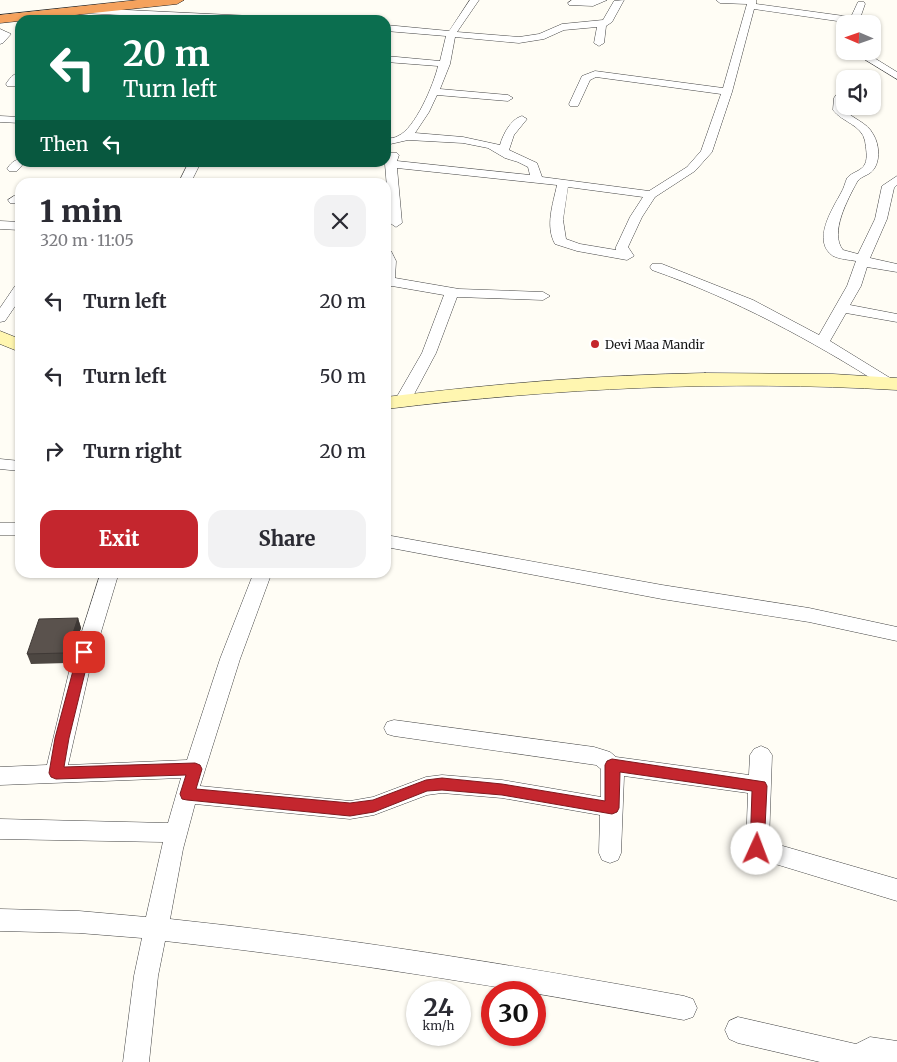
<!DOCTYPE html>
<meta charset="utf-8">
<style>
:root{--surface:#fff;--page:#f2f2f3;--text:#2b2b33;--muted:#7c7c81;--accent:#c4262e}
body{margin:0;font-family:Merriweather,serif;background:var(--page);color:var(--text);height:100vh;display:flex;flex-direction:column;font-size:19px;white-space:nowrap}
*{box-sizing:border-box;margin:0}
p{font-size:16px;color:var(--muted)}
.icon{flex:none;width:28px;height:28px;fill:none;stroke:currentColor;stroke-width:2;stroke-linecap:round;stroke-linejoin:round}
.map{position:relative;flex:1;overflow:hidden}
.sheet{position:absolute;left:15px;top:178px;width:376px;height:400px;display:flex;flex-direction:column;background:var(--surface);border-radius:15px;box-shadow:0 1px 4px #0004}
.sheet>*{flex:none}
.banner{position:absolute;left:15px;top:15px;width:376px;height:152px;border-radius:15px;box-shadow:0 1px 4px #0004;background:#0b6e4f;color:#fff;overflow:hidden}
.needle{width:32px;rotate:272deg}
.fabs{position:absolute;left:836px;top:15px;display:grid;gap:10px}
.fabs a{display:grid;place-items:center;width:45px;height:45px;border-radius:10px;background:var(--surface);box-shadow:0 1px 4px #0004;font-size:25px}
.speed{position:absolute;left:406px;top:981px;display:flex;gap:10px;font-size:25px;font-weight:700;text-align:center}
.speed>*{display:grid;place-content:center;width:65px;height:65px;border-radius:50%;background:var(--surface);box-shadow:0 1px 4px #0004;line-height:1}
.speed small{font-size:12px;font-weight:400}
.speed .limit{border:8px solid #d22;background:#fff;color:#111}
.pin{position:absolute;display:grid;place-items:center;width:42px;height:42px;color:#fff;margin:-21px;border-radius:10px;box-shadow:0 2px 8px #0006}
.me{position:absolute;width:55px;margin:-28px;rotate:2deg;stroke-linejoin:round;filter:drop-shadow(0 0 4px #0008)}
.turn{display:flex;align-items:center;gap:18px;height:105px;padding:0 25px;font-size:22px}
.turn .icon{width:65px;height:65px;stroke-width:2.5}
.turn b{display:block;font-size:35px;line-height:42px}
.then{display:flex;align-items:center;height:48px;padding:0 25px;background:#0003;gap:10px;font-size:19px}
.round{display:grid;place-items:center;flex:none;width:52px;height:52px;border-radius:15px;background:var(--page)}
.head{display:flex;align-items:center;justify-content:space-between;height:85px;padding:0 25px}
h1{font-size:30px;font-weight:800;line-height:38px}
.cta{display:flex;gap:10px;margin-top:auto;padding:10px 25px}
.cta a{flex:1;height:58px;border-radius:15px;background:var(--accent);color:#fff;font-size:20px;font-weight:800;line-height:58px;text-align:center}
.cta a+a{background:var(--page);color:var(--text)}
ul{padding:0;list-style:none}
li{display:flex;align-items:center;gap:15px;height:75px;padding:0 25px}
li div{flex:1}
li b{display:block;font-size:19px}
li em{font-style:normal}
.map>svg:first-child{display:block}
</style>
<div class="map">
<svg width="897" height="1062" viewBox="0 0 897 1062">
<rect width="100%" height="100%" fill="#fffdf5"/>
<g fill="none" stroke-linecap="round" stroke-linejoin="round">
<!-- street casing -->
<g stroke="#444" stroke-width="1">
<g id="street">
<path d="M470,0H479L457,32L519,37L539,34L562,24L603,20L614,1L624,0L612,22L606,26L604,43L599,46L594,43L597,27L564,30L544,39L519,43L455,37L450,64L440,89L508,95L513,98L508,101L437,95L429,112L415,133L463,137L500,145C503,134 511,119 522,116L527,119L514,135L509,150L537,163L542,177L649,191L687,167L701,151L721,94L596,77L590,80L578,106H570L569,104L582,76L595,71L723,88L747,4L720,3L716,0H756V4L851,17L858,2H864L865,4L858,24L754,9L732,92L712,152L695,171L655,197L642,217L628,247L634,256L627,260L577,251L555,244C545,226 553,204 557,185L397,168L402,223L396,227L390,223L385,164L389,153H397L399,155L397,161L530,175L528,167L518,162L505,158L488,148L463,143L408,140L386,145V139C390,138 395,138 398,136C415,129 434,84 438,66L386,62V56L440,61L446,36L386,31V25L449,31ZM568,187L643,197L630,217L616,247V250L580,244L566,239L563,220Z"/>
<path d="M572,0H607L593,6L569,5L568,3Z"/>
<path d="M85,8L273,17L278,20H215L82,13L80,11Z"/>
<path d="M0,29L11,34L3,43L0,44Z"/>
<path d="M851,51H863L897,72V79Z"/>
<path d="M20,72V81L15,86H7L6,84C9,79 14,73 20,72Z"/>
<path d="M845,87L844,109C852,119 867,122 873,134C880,145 881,165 870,173C866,176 860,177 857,182C848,199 829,233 843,250L858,254L875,219L882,186L897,176V185L894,188L887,219L870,258L897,264V272L867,267L861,286L850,305L897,314V322L846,313L830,341L895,381L897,385L890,389L885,387C811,340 735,299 652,270L650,267L652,264H662L753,300L819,335L847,286L856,261C850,260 839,259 833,256C811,241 833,208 841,193C844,188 845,183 847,178C852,172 862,171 865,164C868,158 866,148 865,141C862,125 842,122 833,110L834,98L841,88Z"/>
<path d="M860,106H870L869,111H861Z"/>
<path d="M0,116L20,117V123L0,122Z"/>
<path d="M20,159V162H25L17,171H9L7,169C10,164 14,160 20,159Z"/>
<path d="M105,162H117L114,166H106Z"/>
<path d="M189,162H201L191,182H179Z"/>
<path d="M14,196H20V204L10,203L8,200Z"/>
<path d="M0,221L20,222V230L0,229Z"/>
<path d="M386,250L391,251L396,261L395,278L459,289L543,292L550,296L543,300L457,297L436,353L411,400L408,403H398L395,400L422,353L444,295L392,286L386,289Z"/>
<path d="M20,285V299L5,321L0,322V308L15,286Z"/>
<path d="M0,459L20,461V471L0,469Z"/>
<rect x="0" y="523" width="20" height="12"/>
<path d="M386,535L662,585L809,608L897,627V641L809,622L662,599L386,547Z"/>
<path d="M101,572H119L89,672L68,765L187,760L220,659L254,572H272L240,659L200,786L350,801L373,797L426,777L442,775L502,780L601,797V769L596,765L394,736L387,734L384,728L387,722L394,720L594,747L610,752L616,757L749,775L750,755L754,749L761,746L768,749L772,755L769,842L897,879V901L749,856L746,849L748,793L624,776L621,853L618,860L610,863L602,860L599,853L600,815L502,798L442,793L427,795L374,815L350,819L195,804L183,849L170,919C342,937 514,965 684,996L693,999L697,1008L693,1017L684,1020C512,988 340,960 165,941L158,976L149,1062H123L134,976L142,938L79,933L0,931V909L79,911L146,917L163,842L0,839V819L168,823L181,778L0,785V767L47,765L69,672Z"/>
<path d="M738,1017L856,1044L870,1037L897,1041V1062H820L738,1043L729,1039L725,1030L729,1021Z"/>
</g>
</g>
<!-- secondary casing -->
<g stroke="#333" stroke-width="1">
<g id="secondary">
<path d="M0,331L20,339V352L0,344Z"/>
<path d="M705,373L833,374L897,378V390C725,380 558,388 386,409V397C492,384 598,375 705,373Z"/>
</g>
</g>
<!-- highway casing -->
<g stroke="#222" stroke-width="1">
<path id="highway" d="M138,0H184L177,4L0,23V15Z"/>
</g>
<!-- street -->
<use href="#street" fill="#fff" fill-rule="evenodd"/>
<!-- secondary -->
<use href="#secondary" fill="#fff6b0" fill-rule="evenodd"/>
<!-- highway -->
<use href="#highway" fill="#f5a25d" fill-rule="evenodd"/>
</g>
<!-- wall -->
<path fill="#4d4742" d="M78,618L81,628L72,655H69L67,663L31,664L27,654Z"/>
<!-- shaded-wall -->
<g fill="#3f3936">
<path d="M78,618L81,628L72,655L69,645Z"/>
<path d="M66,645L69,655L67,663L64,653Z"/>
</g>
<!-- building -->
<path fill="#5a524d" stroke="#3f3936" d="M78,618L69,645H66L64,653L27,654L39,619Z"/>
<!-- route -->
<path fill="#c4262e" stroke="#7f191e" d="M84,647L88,648L90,652L69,738L64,767L195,763L200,765L202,769L196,789L350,803L373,800L426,780L442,778L502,784L605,801V765L607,761L612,759L765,782L767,786L764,849L762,854L757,856L752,854L750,849L752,791L620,772L619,808L617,812L612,814L502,795L442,790L427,791L374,812L350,816L187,800L182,799L180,794L186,775L56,779L51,777L49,773L55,738L78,652L79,648Z"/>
<!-- markers -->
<circle fill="#c4262e" stroke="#fff" stroke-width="2" cx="595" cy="344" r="5"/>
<g text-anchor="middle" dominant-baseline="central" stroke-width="5" stroke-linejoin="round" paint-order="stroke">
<!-- poi labels -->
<g font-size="12" fill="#111" stroke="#fff" text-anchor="start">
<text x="605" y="344">Devi Maa Mandir</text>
</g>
</g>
</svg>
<div class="fabs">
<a><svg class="needle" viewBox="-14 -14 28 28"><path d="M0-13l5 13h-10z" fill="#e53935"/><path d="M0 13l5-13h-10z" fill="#7c7c81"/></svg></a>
<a><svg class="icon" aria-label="sound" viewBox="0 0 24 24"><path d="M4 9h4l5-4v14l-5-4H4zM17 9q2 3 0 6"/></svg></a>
</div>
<div class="speed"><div>24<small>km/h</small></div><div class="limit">30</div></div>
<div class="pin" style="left:84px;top:652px;background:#d93025"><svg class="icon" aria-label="arrive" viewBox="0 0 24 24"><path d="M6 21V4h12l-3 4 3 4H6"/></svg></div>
<svg class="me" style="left:757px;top:849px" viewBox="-20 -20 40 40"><circle r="19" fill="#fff"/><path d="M0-13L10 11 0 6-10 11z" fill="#c4262e"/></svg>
<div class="banner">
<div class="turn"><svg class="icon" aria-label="left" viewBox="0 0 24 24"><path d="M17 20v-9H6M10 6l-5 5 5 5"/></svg><div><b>20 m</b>Turn left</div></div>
<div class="then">Then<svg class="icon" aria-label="left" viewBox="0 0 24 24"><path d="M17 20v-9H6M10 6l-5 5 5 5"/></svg></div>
</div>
<section class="sheet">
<div class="head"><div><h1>1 min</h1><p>320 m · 11:05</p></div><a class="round"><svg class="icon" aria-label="close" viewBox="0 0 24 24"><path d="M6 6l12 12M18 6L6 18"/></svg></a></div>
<ul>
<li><svg class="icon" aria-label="left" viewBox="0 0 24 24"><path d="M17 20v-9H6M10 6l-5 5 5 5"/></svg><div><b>Turn left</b></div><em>20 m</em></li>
<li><svg class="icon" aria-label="left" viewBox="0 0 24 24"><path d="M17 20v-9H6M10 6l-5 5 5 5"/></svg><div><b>Turn left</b></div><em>50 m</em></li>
<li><svg class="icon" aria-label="right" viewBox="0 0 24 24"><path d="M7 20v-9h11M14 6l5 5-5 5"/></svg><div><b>Turn right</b></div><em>20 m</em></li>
</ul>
<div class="cta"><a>Exit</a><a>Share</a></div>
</section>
</div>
